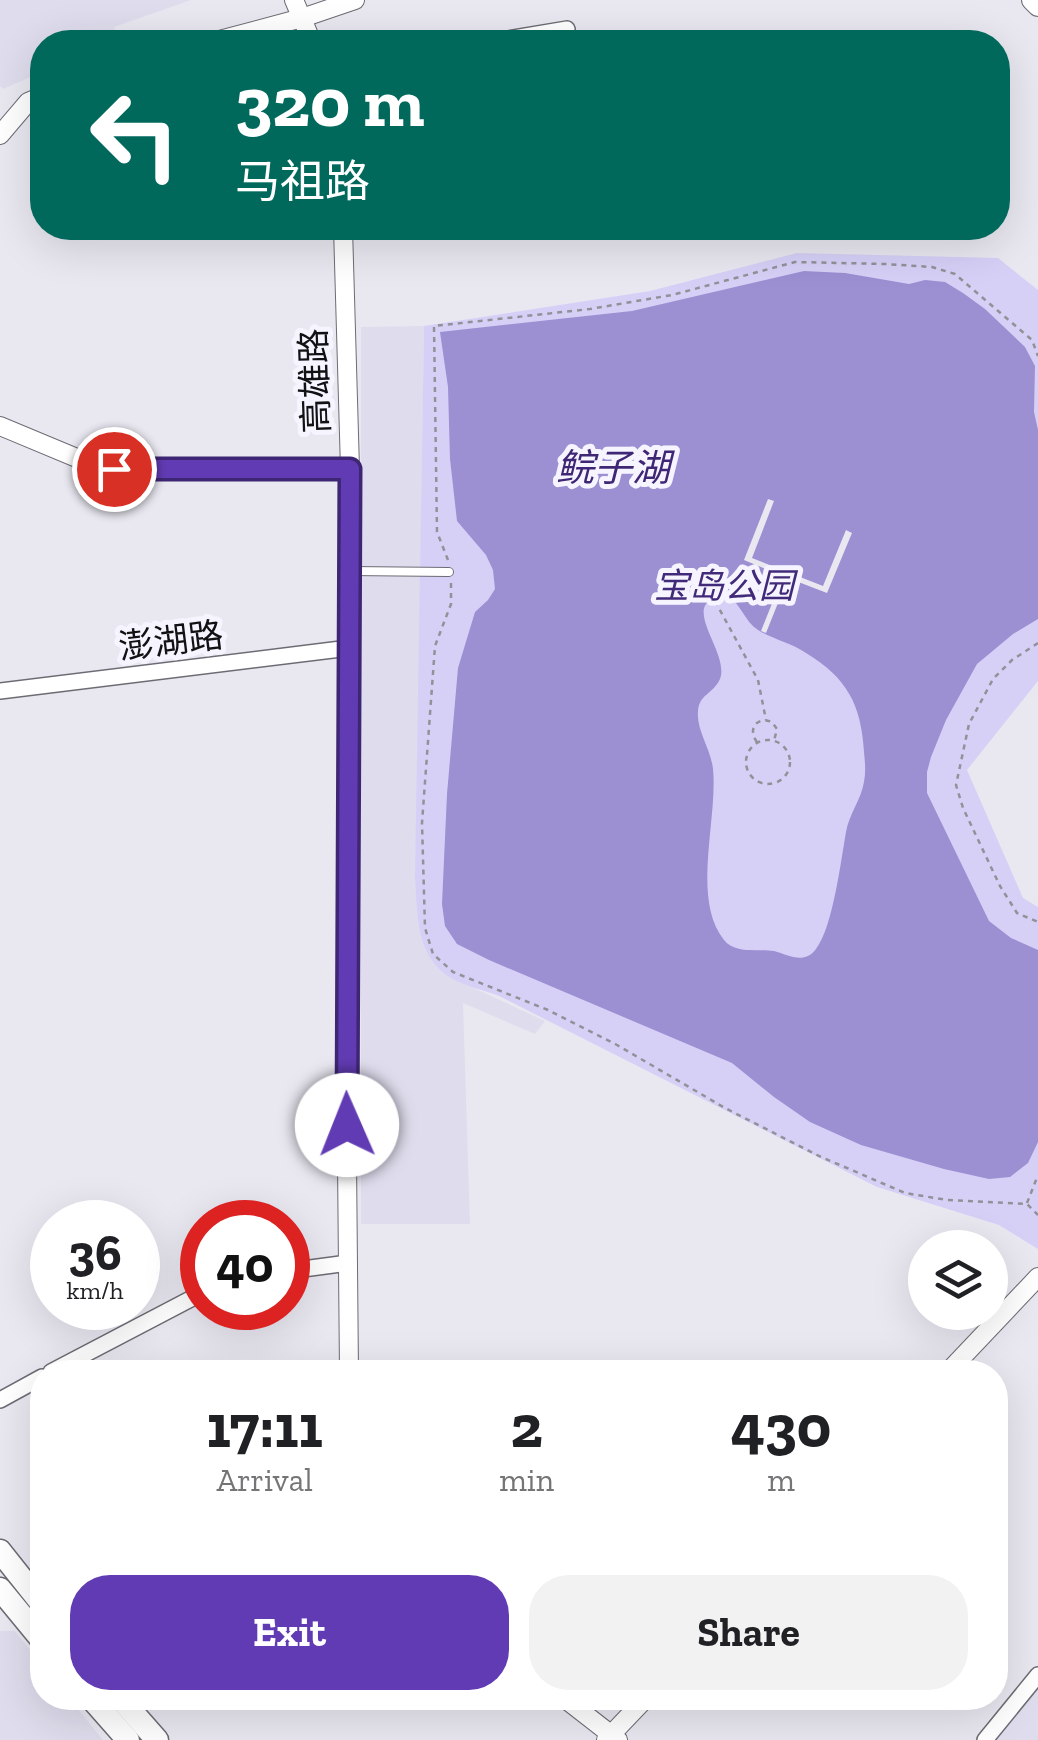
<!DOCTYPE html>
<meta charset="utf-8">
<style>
:root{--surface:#fff;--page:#f2f2f2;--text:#202124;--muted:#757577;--accent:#613bb3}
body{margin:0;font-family:"Zilla Slab","Noto Sans SC",serif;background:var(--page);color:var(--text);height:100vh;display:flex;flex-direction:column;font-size:38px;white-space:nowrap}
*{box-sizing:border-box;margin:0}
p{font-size:32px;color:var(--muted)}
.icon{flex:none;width:55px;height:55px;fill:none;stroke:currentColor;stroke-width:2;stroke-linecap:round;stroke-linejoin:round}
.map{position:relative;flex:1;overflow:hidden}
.side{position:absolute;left:30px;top:1360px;width:978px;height:350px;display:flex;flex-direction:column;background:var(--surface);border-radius:40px;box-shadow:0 10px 40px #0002}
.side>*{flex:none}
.banner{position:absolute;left:30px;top:30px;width:980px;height:210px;border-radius:40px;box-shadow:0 10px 40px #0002;background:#00695c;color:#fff;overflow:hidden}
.buttons{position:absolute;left:908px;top:1230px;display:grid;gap:20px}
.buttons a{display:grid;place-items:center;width:100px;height:100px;border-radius:50%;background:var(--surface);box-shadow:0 10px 40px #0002;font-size:50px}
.speed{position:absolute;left:30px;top:1200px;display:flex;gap:20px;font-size:50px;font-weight:700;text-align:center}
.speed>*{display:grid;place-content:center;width:130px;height:130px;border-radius:50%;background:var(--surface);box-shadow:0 10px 40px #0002;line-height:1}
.speed small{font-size:25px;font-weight:400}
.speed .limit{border:15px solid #d22;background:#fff;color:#111}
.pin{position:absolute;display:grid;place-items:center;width:85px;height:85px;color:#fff;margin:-42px;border:5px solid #fff;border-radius:50%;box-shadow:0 2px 10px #0007}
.me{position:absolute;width:110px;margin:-55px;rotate:359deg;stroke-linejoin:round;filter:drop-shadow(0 0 8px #0008)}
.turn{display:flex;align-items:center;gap:35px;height:210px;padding:0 40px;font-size:45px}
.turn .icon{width:130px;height:130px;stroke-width:2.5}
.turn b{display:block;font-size:70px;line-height:85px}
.eta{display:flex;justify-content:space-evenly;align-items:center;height:170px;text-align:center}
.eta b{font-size:60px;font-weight:700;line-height:70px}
.action{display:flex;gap:20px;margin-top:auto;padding:20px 40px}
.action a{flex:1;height:115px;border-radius:40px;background:var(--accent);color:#fff;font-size:40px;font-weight:700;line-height:115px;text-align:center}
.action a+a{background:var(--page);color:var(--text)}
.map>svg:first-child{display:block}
</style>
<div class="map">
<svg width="1038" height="1740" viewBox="0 0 1038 1740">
<rect width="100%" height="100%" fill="#e9e8f1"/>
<!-- built -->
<g fill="#dfdced">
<path d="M0,0H191L114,27L119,41L114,42H42V72L3,89L0,86Z"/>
<path d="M424,326L420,601L452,978L545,1021L535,1034L463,1003L470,1224H361V327Z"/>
<path d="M0,1631H15L42,1665V1698H69L103,1740H0Z"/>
<path d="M1038,1666V1740H979Z"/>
</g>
<!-- green -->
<path fill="#d6d0f7" d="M797,253L998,258L1038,290V681L967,770L1023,898L1038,907V1249L999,1225L877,1187L497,995C482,990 465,986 451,978C415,956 418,915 415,878L424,326L650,291Z"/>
<!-- water -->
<path fill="#9c8fd2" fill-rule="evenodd" d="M804,271L845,273L909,284L925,280L945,282L963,293L985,309L1025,347L1035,366L1034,412L1038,430V619L1013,634L977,664L946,720L931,757L927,772V793L989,921L1011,938L1038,950V1142L1028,1163L1010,1177L989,1179L944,1169L861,1145L810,1122L774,1097L732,1063L489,960L457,944L445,926L442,904L447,794L458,668L475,612L488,600L495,589L493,570L486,555L457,521L450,459L448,387L440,332L632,311ZM728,596C741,604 745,622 758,630C772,639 791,643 806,653C847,678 861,704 864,752C865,762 866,772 864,782C861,800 849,814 846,832C841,860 833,927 816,949C804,965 789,955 774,951C759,948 736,955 724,940C691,899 718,819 713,769C711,749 696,730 698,711C699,695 712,694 719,681C734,654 671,599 728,596Z"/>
<!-- pier -->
<path fill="#e9e8f1" d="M768,499L774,501L752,558L823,586L846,530L852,533L827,593L788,578L766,633L761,631L783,576L744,560Z"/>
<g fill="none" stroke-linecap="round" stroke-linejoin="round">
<!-- service casing -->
<g stroke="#6d6c74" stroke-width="10">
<path id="service" d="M350,571L449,572"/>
</g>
<!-- minor casing -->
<g stroke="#6d6c74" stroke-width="18">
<g id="minor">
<path d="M490,42L567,29"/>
<path d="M0,691L349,648"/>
<path d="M288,1271L348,1263"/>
<path d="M51,1372L202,1293"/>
<path d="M0,1400L42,1377"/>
<path d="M985,1740L1038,1675"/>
</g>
</g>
<!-- tertiary casing -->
<g stroke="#6d6c74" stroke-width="20">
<g id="tertiary">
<path d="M294,0L312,42"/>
<path d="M212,42L302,18L355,0"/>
<path d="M0,135L28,102L42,96"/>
<path d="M343,228L350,469L346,1055L349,1372"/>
<path d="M0,426L84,461L114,469H350"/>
<path d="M948,1372L1038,1277"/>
<path d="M564,1698L618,1740"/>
<path d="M606,1740L646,1698"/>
</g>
</g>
<!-- secondary casing -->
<g stroke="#6d6c74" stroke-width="22">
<path id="secondary" d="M1032,0L1038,6"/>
</g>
<!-- primary casing -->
<g stroke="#6d6c74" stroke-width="25">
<g id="primary">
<path d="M0,1551L42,1604"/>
<path d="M0,1589L42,1640"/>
<path d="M91,1698L128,1740"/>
<path d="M120,1698L157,1740"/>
</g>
</g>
<!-- path -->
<g stroke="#929198" stroke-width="2.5" stroke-dasharray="5 5" stroke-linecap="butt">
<path d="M448,560L437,532L434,326L590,309L672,295L795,262L885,264L932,267L955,274L1032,340L1038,356"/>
<path d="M451,583V604L435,646L422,823L425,928L433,954L453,972L548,1010L617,1045L725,1108L819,1156L905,1193L947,1200L1027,1204L1038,1215"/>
<path d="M715,601L758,680L766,720"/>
<path d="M1038,643L1012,660L993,679L969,724L956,785L963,808L1000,886L1017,913L1038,922"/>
<circle cx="768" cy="762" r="22"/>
<path d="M757,742C747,729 757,716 772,722L777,729L774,741"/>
<path d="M1027,1203L1038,1175"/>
</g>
<!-- service -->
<use href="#service" stroke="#fff" stroke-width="8"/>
<!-- minor -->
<use href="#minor" stroke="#fff" stroke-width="15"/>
<!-- tertiary -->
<use href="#tertiary" stroke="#fff" stroke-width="18"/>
<!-- secondary -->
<use href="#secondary" stroke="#fff" stroke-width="20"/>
<!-- primary -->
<use href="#primary" stroke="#fff" stroke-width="22"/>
</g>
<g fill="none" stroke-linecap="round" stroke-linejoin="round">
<!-- route casing -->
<g stroke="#3f2674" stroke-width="25">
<path id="route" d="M114,469H350L347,1125"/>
</g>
<!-- route -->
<use href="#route" stroke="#613bb3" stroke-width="18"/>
</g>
<g text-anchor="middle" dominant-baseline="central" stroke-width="10" stroke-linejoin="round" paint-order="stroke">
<!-- street labels -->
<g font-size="35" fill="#121114" stroke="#f6f5ff">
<text transform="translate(315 381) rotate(-92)">高雄路</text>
<text transform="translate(171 641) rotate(-7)">澎湖路</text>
</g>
<!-- park labels -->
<g font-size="35" font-style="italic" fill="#412a79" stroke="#f6f5ff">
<text x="724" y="586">宝岛公园</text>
</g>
<!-- water labels -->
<g font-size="38" font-style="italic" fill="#3f2776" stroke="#f6f5ff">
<text x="613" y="468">鲩子湖</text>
</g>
</g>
</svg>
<div class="buttons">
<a><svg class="icon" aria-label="layers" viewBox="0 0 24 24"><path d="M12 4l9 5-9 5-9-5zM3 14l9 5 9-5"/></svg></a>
</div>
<div class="speed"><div>36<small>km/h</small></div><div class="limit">40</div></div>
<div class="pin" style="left:114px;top:469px;background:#d93025"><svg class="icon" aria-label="arrive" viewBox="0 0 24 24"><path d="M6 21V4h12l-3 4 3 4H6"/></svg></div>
<svg class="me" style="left:347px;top:1125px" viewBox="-20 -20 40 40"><circle r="19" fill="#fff"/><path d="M0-13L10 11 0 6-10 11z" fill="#613bb3"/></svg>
<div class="banner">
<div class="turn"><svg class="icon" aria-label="left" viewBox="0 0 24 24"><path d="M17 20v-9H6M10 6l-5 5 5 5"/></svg><div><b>320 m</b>马祖路</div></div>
</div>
<section class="side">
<div class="eta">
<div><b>17:11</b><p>Arrival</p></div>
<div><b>2</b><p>min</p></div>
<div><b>430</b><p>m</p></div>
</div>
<div class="action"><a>Exit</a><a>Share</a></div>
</section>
</div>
